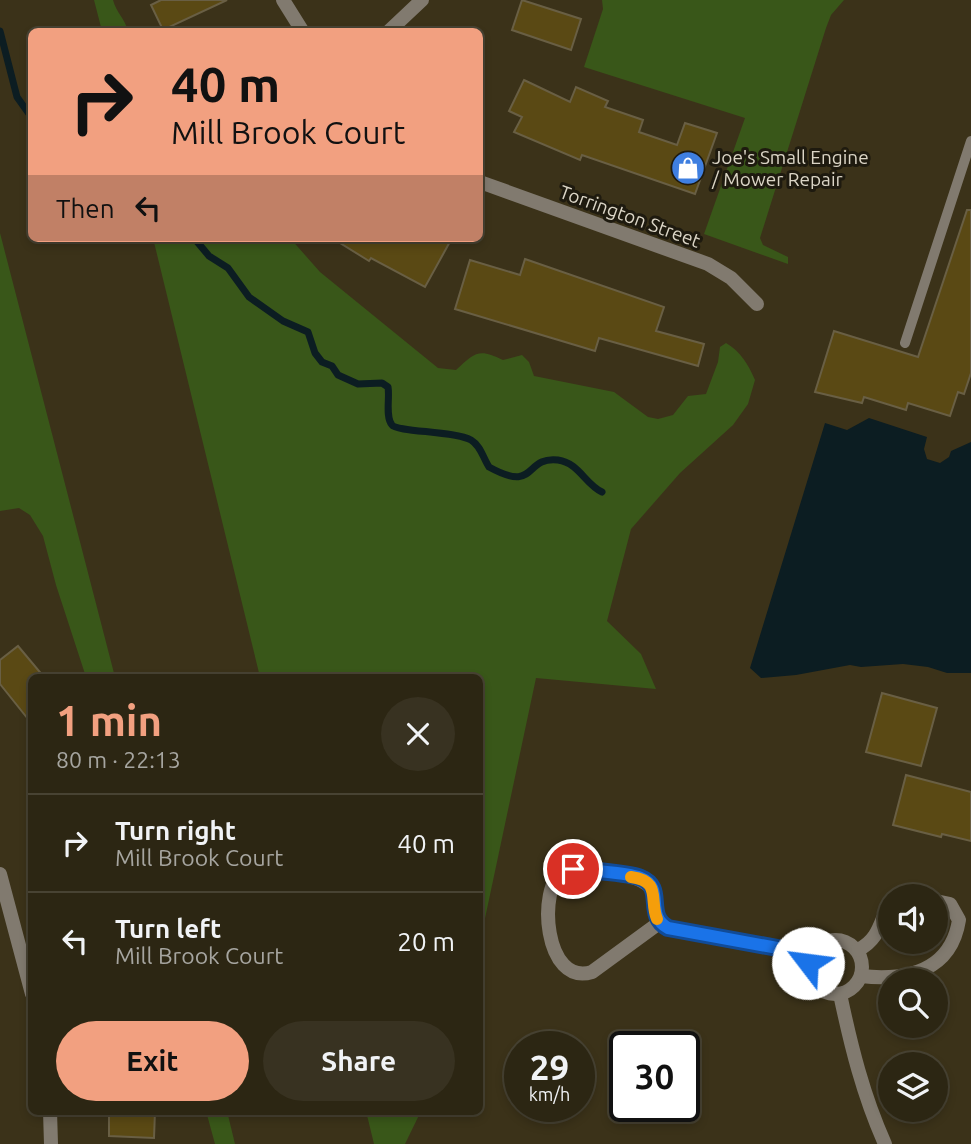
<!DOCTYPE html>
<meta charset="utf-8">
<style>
:root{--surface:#2c2613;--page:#383221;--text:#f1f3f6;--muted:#a6a5a0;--line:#484333;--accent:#f2a080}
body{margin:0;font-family:Ubuntu,sans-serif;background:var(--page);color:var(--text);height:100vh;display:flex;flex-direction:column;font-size:26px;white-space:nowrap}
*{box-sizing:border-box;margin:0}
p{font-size:23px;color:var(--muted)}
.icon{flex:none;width:38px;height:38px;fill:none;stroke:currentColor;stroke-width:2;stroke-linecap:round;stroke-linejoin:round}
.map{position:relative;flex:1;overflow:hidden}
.panel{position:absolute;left:28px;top:674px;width:455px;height:441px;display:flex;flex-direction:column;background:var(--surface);border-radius:10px;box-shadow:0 4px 10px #0003,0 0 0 2px var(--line)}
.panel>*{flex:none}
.top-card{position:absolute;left:28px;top:28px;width:455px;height:214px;border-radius:10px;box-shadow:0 4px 10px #0003,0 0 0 2px var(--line);background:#f2a080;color:#111;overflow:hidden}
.buttons{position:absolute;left:878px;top:884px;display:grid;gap:14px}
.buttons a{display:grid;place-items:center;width:70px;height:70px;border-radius:50%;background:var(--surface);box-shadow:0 4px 10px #0003,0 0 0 2px var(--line);font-size:35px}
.speed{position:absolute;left:504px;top:1031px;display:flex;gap:14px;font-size:35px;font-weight:700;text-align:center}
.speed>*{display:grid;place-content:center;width:91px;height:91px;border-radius:50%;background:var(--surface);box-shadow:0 4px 10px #0003,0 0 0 2px var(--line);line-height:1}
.speed small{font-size:18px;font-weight:400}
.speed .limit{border:4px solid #111;border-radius:10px;background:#fff;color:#111}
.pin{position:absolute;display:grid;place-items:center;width:60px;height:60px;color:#fff;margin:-30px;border:4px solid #fff;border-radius:50%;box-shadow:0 2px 7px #0007}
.me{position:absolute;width:77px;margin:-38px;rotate:300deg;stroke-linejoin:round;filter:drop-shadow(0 0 5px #0008)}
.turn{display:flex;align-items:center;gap:24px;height:147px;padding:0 28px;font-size:32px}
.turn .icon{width:91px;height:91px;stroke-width:2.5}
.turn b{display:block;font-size:49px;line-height:60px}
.then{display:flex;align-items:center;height:66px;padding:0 28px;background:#0003;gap:14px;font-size:26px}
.round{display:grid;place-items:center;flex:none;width:74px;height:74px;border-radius:37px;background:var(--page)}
.summary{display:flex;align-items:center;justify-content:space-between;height:119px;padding:0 28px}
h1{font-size:42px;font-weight:600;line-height:52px;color:var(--accent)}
.primary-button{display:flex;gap:14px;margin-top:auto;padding:14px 28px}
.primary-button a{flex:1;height:80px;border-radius:42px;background:var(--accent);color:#111;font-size:28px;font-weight:600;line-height:80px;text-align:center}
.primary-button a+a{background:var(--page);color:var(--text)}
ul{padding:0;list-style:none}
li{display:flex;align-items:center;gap:21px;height:98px;padding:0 28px;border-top:2px solid var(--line)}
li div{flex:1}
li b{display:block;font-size:26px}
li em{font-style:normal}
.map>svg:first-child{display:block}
</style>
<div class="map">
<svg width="971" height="1144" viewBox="0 0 971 1144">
<rect width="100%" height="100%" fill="#3b3219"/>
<!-- green -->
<g fill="#395719">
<path d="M94,0H113C116,12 125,19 128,31H102Z"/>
<path d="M602,0H844L831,15L826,28L760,238L763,245L788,257V264L704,234L745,118L584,67L603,9Z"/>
<path d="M0,233L115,677H86L56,585L43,536L30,515L19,508L0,511Z"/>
<path d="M153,238H290L320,272L438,368L456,370C475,352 479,348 503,360L522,355L529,362L534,376L614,392L648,417L658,419L673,415L688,396L706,394L718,362L720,347L726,343C741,352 748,364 755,380L748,404L733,425L680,473L631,529L607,621L641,654L656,689L536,678L480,942V677H260Z"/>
<path d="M206,1111H227L235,1144H215Z"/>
<path d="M366,1111H421L405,1144H374Z"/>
</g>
<!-- water -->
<path fill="#0c1d22" d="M869,418L927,437L924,449L927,459L940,463L949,457L951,451L971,442V673H947L928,667L903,664L861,667L850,665L796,675L761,678L750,668L825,423L847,430Z"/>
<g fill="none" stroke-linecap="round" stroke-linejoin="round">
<!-- stream -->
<g stroke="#0c1d22" stroke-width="7">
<path d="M0,31L17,97L32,118"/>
<path d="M194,238L209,256L228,268L249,297L283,321L308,332L315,353L322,362L332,366L338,375L358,384L382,383L388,387C390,397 385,417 392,425C397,432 455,431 471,440C481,446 483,458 489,467C538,494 523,456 558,460C579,463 585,484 602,492"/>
</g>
</g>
<!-- building -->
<g fill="#5a4914" stroke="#695f44" stroke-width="2">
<path d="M161,0H227L163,30L151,5Z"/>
<path d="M522,0L581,19L571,50L512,30Z"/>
<path d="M524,80L570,102L576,87L608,101L605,107L643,120L639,132L677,145L685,123L717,133L695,194L582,155L580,160L514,132L522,117L509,111Z"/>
<path d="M967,210H971V373L964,394L958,392L950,416L908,403L906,410L864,397L862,403L815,392L834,331L918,357Z"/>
<path d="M332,238H452L425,287L371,258L369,261Z"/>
<path d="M525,259L664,307L656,331L704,344L698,366L599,338L595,351L455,309L470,260L520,275Z"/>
<path d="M18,646L44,677H32V724L0,684V660Z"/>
<path d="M882,693L937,708L921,766L866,752Z"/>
<path d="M906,775L971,792V841L942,834L941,837L893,825Z"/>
<path d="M109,1111H155L154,1138L109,1136Z"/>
</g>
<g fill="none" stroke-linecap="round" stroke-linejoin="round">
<!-- service -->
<path stroke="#817a6f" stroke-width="10" d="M905,343L971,141"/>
<!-- minor -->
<g stroke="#817a6f" stroke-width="14">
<path d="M283,0L303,32"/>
<path d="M388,32L422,0"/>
<path d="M480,182L708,264L731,278L757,304"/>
<path d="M573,869C594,872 650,871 655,896C657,906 655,913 659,923L592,972C544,987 537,887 563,871C566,870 570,870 573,869Z"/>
<path d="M0,874L32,994"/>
<path d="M896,896L905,894L915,896"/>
<path d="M659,923L668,928L810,954"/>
<circle cx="835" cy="967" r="27"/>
<path d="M858,950C880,939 880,921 891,900"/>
<path d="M861,976C908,981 951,971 959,920L950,904L936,901"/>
<path d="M840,994C851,1046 863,1095 885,1144"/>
<path d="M50,1111L51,1144"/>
</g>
</g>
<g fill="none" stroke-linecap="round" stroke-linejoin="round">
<!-- route casing -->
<g stroke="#114b97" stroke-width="18">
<path id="route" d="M573,869C590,871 627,872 641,878C666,888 644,915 668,928L810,954L808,963"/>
</g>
<!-- route -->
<use href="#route" stroke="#1a73e8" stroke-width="12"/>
<!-- slow -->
<path stroke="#f59e0b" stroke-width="12" d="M631,877C662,881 649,900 657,919"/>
</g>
<!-- icons -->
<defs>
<g id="shop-disc" transform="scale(1.75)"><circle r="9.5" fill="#3f7fe0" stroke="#1e1a0f"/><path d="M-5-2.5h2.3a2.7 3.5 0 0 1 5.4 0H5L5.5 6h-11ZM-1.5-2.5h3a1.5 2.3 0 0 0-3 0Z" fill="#fff"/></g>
</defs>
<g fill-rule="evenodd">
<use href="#shop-disc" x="688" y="168"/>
</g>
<g text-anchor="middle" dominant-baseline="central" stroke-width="6" stroke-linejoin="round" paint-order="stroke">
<!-- poi labels -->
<g font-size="19" fill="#dbd5c6" stroke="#1e1a0f" text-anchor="start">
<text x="712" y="157">Joe's Small Engine<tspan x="712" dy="22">/ Mower Repair</tspan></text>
</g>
<!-- street labels -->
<g font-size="19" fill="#dbd5c6" stroke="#1e1a0f">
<text transform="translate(630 216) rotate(20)">Torrington Street</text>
</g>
</g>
</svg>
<div class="buttons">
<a><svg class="icon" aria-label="sound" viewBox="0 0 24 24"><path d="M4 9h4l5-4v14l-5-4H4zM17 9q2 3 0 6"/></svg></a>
<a><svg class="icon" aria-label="search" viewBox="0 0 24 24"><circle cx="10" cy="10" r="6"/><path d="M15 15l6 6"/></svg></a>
<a><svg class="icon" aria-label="layers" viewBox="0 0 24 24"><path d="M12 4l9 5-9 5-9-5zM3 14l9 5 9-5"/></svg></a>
</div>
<div class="speed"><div>29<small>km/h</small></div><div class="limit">30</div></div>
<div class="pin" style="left:573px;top:869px;background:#d93025"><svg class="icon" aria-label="arrive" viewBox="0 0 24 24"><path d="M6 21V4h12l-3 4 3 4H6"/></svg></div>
<svg class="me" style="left:808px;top:963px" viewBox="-20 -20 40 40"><circle r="19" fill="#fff"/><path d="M0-13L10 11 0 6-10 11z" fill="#1a73e8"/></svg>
<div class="top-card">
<div class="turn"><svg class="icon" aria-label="right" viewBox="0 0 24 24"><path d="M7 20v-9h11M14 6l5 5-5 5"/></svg><div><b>40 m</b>Mill Brook Court</div></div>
<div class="then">Then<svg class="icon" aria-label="left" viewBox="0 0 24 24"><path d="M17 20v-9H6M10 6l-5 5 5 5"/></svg></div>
</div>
<section class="panel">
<div class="summary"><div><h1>1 min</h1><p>80 m · 22:13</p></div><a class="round"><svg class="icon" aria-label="close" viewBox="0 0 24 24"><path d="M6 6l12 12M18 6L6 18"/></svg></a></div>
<ul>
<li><svg class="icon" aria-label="right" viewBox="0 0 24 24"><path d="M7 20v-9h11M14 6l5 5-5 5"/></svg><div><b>Turn right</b><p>Mill Brook Court</p></div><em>40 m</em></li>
<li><svg class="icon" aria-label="left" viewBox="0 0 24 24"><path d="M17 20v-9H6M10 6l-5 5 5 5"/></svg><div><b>Turn left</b><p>Mill Brook Court</p></div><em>20 m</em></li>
</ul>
<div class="primary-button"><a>Exit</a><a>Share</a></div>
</section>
</div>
